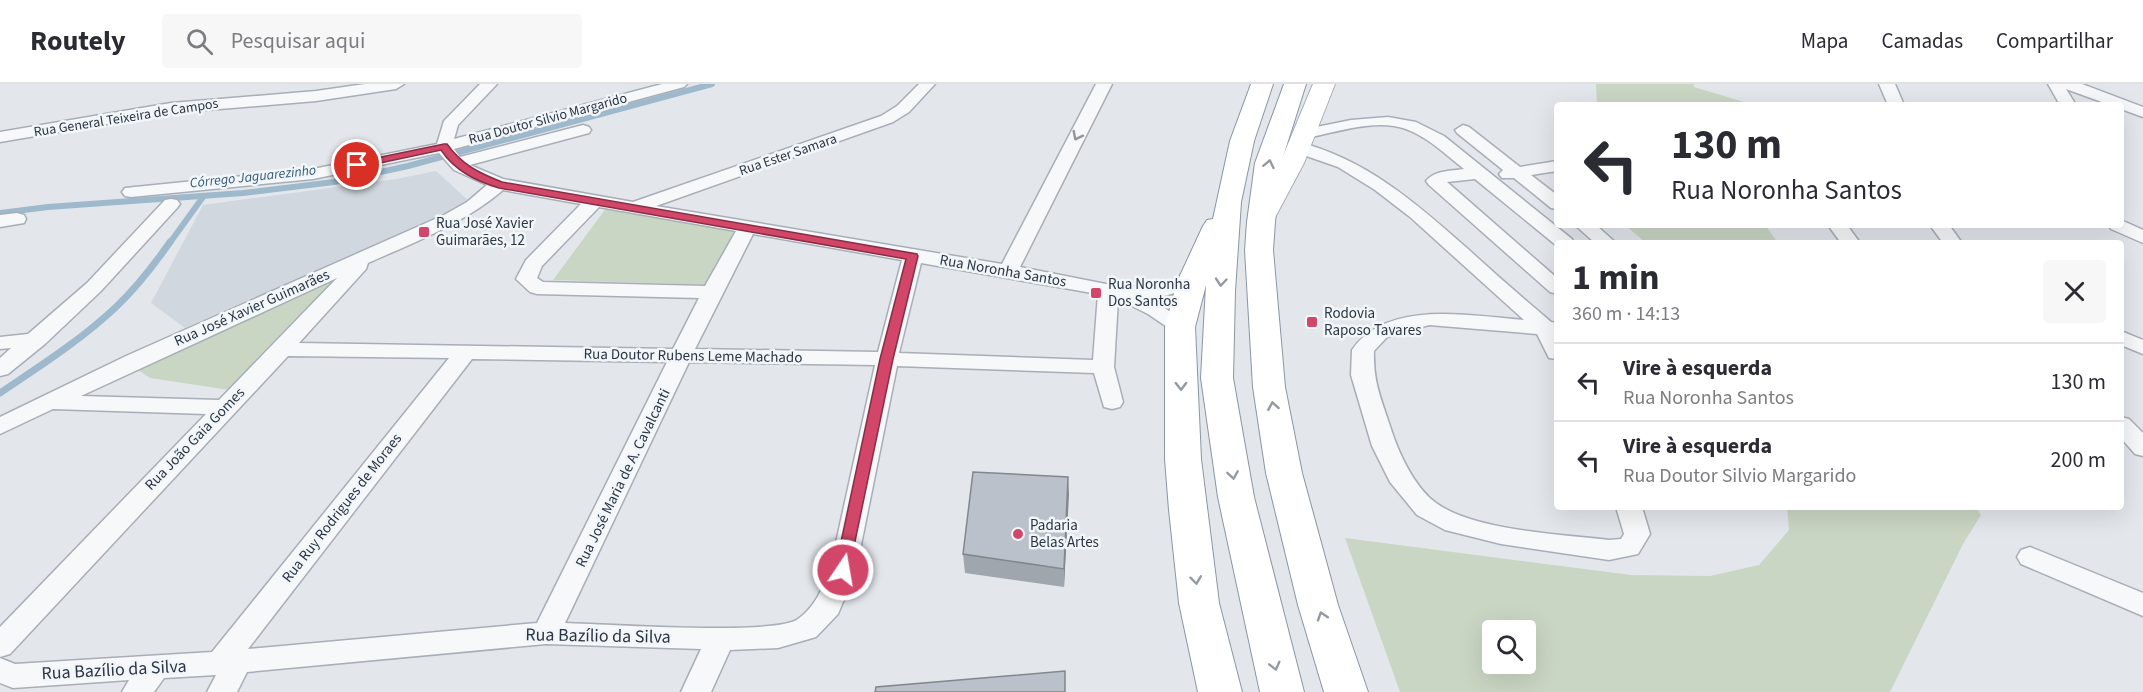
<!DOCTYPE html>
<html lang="pt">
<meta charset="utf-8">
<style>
:root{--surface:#fff;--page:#f7f7f7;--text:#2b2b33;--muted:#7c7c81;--line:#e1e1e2}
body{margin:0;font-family:"Source Sans 3",sans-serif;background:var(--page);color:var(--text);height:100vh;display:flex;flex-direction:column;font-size:22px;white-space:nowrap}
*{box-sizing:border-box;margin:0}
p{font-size:20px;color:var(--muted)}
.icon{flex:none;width:33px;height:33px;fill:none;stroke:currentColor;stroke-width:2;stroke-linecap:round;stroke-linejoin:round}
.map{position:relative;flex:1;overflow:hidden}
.sheet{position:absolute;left:1554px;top:156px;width:570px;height:270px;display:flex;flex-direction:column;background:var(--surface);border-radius:6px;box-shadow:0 6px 24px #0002}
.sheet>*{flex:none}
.hud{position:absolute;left:1554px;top:18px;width:570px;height:126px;border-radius:6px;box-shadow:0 6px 24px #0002;background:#fff;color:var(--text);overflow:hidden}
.buttons{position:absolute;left:1482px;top:536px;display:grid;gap:12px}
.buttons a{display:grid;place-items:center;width:54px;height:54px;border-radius:6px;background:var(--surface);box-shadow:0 6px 24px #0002;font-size:30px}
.pin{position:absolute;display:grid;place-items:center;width:51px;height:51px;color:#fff;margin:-26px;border:3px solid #fff;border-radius:50%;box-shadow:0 2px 6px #0007}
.me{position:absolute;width:66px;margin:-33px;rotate:12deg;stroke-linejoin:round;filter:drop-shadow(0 0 4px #0008)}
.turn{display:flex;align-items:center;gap:21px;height:126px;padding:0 18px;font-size:27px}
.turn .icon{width:78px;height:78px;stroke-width:2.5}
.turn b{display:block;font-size:42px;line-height:51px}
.round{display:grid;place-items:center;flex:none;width:63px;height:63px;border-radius:6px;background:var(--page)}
.head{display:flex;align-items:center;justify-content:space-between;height:102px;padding:0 18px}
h1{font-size:36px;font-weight:700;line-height:45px}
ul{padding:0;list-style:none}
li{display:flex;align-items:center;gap:18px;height:78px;padding:0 18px;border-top:2px solid var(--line)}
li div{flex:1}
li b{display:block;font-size:22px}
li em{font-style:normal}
header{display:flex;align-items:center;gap:36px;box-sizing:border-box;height:84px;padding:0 30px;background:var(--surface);border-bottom:2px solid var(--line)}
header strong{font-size:28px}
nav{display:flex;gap:33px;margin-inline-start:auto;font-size:21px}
.search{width:420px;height:54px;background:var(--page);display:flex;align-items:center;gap:15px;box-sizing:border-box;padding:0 21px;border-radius:6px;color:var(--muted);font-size:22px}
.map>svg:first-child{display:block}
</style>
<header>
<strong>Routely</strong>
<div class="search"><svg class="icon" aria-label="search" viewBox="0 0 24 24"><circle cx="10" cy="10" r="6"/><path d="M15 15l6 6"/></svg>Pesquisar aqui</div>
<nav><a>Mapa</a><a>Camadas</a><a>Compartilhar</a></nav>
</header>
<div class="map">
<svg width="2143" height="608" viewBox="0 0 2143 608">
<rect width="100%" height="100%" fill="#e3e7ec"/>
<!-- built -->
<path fill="#d1d7de" d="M436,87L470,118L404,152L352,170L185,244L151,219L203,121L396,95Z"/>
<!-- green -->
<g fill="#cad6c4" fill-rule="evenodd">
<path d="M1596,0H1694V3L1754,21H1597Z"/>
<path d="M607,123L737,144L709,201L553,196Z"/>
<path d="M1625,141H1765L1778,159H1646Z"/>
<path d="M337,194L236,307L150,294L138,286Z"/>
<path d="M1787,423H1976L1981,431L1963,460L1890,608H1400L1345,454L1631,491L1710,492L1759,481L1789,446ZM1492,546H1526V579H1492Z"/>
</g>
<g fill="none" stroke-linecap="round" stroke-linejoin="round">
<!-- stream-far1 -->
<g stroke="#9eb9cc" stroke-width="6">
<path d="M0,129L48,123L243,109L334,98L408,82L712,0"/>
<path d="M169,160L203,113"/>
</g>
<!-- stream -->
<path stroke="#9eb9cc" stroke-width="7" d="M0,309C40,282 81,256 116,223C137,203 154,181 170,158"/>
<!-- street casing -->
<g stroke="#a8aeb7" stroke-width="3">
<g id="street">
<path d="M365,0H404L396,5L316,17L171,29L0,58V48L171,19L316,7Z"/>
<path d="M480,0H497L458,41L454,55L662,0H687L684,3L454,65L460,73L583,41L589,43L591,46L589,49L470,81L503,95L633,118L881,32L897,22L919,0H935L909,28L893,38L656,122L1002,180L1096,0H1112L1020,183L1121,203L1156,202L1192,192L1199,194L1202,198L1199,202L1157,214H1148L1162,222L1191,243L1187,247L1180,249L1173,247L1148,230L1118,215L1114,283L1123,318L1120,323L1112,325L1104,323L1094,289L897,282L856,486L838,530L816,553L778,564L730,566L711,608H681L701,565L546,560L247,588L237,608H207L216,591L164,594L154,608H122L129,596L13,604L0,599V574L15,580L212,568L449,274L288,272L10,570L0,573V543L206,330L53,325L0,350V333L126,272L444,131L467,118L487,101L454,86L439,69L313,95L131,113L125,112L122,108L125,104L313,85L437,60L444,37ZM503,106L581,120L526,176L516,195L530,208L537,210L699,214L673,265L299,259L366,185L368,179C415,158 463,140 503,106ZM599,123L736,147L705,202L543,198L537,194L542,182ZM753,150L902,176L878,268L695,265ZM921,179L1098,210L1093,276L899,269ZM337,194L219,316L81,312ZM472,275L667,278L537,539L248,565ZM689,278L875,281L830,486C822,505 815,523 798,535C775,552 603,540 565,539Z"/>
<path d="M1879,0H1895L1904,21H1888Z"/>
<path d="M2048,0H2082L2143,23V33L2121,25V21H2110L2066,5L2076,21H2060Z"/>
<path d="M1388,33L1416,38L1444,52L1572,155L1574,159H1557V162L1475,95L1447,98L1557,194V210L1550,208L1429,101L1426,97C1435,86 1451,87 1464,85C1446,71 1428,53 1406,45C1375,34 1334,49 1303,55L1295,50L1297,47L1351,36Z"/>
<path d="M1463,41L1469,43L1520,83L1557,77V87L1531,91L1557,111V125L1551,124L1514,94H1502L1499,90L1503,86L1457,49L1455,46Z"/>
<path d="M1298,58C1366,75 1416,119 1468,165C1495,190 1523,214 1551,238L1557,239V275L1549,274L1537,250L1429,241L1387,253L1374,267C1373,298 1381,314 1390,342C1398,368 1414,403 1436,419C1475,447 1561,450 1609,456L1621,455L1624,450L1616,423H1642L1650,450L1638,470L1609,476L1501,460L1445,446L1417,431L1390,398L1372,362L1351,291L1352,266C1387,215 1471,232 1524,236L1410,133L1375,106L1338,83L1292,67L1290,63Z"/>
<path d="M171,115L177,116L180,120L177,124L101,207L45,260L8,290L0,292V274L11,264L0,265V253L28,250L87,199L165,116Z"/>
<path d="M17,129L24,131L26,135L24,139L0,143V131Z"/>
<path d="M2121,136L2143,146V159L2111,145L2109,141H2121Z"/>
<path d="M1575,141H1596L1616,159H1595Z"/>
<path d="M1828,141H1847L1860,159H1841Z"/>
<path d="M1930,141H1949L1962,159H1943Z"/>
<path d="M2121,247L2143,256V270L2121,261Z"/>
<path d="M2121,333L2129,335L2143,349V372L2135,370L2121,354Z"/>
<path d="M2030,463L2143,509V532L2021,480L2017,473L2021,466Z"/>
</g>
</g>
<!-- secondary casing -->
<g stroke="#a8aeb7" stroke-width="2">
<path id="secondary" d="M1313,0H1335L1304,79L1270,143L1261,146L1252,143L1248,138L1280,79Z"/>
</g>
<!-- highway casing -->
<g stroke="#8a96a3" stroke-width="2">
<g id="highway">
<path d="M1251,0H1273L1254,57L1241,118L1235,207L1233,294L1254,413L1304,608H1260L1218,413L1201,294L1206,201L1195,243L1201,375L1219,519L1242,608H1198L1179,519L1169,426L1165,375V243L1177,198L1203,142L1207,136L1213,135L1230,57Z"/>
<path d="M1284,0H1306L1281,79L1275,138L1273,166L1285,303L1302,389L1338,521L1368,608H1324L1298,521L1266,389L1253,303L1245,166L1247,138L1255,79Z"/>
</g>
</g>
<!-- street -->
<use href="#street" fill="#f6f8fa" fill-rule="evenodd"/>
<!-- secondary -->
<use href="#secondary" fill="#fff" fill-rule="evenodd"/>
<!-- highway -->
<use href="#highway" fill="#fff" fill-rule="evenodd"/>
</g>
<!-- wall -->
<path fill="#a0a6ae" d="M1068,393L1064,503L965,489L963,470Z"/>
<!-- shaded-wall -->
<path fill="#82878d" d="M1068,393L1069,411L1064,503V485Z"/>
<!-- building -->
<g fill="#bac1ca" stroke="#82878d" stroke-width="1.5">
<path d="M973,388L1068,393L1064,485L963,470Z"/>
<path d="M1065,587V608H875L876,603Z"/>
</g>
<!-- one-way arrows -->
<defs><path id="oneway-chevron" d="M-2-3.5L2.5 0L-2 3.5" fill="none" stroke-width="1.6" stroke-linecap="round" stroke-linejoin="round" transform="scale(1.5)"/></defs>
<use stroke="#9097a0" href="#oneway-chevron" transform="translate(1077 52) rotate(117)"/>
<g stroke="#949aa2">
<use href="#oneway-chevron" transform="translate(1269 80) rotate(-78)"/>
<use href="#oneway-chevron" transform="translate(1221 198) rotate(95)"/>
<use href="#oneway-chevron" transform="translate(1181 302) rotate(89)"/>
<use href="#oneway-chevron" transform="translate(1273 322) rotate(-100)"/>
<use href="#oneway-chevron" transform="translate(1233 391) rotate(81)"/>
<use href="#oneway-chevron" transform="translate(1196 496) rotate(83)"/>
<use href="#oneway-chevron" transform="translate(1322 532) rotate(-108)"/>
<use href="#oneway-chevron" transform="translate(1275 582) rotate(76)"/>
</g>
<!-- route -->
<path fill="#d24769" stroke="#882e44" stroke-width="1.5" d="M444,60H447C462,81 479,89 502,98L917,170L918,172L893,275L848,491H837L835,486L880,275L906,175L499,104C476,97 455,87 441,66L357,84L351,81L357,78Z"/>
<!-- markers -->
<g fill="#d24769" stroke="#f3f6f9" stroke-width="2">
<rect x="418" y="142" width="12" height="12" rx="3"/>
<rect x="1090" y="203" width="12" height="12" rx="3"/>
<rect x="1306" y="232" width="12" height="12" rx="3"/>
<circle cx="1018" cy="450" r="6"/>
</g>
<g text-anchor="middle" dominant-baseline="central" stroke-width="5" stroke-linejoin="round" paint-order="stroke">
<!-- far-street labels -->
<g font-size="14" fill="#2a3645" stroke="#f3f6f9">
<text transform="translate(126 34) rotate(-9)">Rua General Teixeira de Campos</text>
<text transform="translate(548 35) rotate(-15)">Rua Doutor Silvio Margarido</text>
<text transform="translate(788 71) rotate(-19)">Rua Ester Samara</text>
</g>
<!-- far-water labels -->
<g font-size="14" font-style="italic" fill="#335a7a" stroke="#f3f6f9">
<text transform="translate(253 93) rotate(-6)">Córrego Jaguarezinho</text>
</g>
<!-- poi labels -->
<g font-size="15" fill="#2a3645" stroke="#f3f6f9" text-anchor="start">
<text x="436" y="139">Rua José Xavier<tspan x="436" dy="17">Guimarães, 12</tspan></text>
<text x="1108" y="200">Rua Noronha<tspan x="1108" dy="17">Dos Santos</tspan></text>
<text x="1324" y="229">Rodovia<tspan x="1324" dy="17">Raposo Tavares</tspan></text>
<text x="1030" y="441">Padaria<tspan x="1030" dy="17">Belas Artes</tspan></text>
</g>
<!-- street labels -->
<g font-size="15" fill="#2a3645" stroke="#f3f6f9">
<text transform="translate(1003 187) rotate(10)">Rua Noronha Santos</text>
<text transform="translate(252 224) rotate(-24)">Rua José Xavier Guimarães</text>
<text transform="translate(693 272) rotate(1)">Rua Doutor Rubens Leme Machado</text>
<text transform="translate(195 355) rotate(-46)">Rua João Gaia Gomes</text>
<text transform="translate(623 394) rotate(-64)">Rua José Maria de A. Cavalcanti</text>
<text transform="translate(342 424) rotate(-52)">Rua Ruy Rodrigues de Moraes</text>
</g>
<!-- near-street labels -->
<g font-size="18" fill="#2a3645" stroke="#f3f6f9">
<text transform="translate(598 552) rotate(1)">Rua Bazílio da Silva</text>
<text transform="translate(114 586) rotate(-3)">Rua Bazílio da Silva</text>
</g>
</g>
</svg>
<div class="buttons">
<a><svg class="icon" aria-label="search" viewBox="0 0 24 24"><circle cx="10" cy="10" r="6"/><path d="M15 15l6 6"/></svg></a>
</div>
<div class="pin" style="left:357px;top:81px;background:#d93025"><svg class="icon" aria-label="arrive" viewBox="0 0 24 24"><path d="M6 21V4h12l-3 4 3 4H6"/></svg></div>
<svg class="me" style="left:843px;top:486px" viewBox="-20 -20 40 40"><circle r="17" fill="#d24769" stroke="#fff" stroke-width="3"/><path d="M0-11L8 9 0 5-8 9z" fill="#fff"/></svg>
<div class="hud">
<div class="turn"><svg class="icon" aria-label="left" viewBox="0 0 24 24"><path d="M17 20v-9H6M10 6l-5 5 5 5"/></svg><div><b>130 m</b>Rua Noronha Santos</div></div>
</div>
<section class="sheet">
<div class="head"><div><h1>1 min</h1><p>360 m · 14:13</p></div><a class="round"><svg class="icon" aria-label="close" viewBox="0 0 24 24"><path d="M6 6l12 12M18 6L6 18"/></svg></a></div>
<ul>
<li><svg class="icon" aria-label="left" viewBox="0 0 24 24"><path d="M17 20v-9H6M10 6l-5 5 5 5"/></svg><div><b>Vire à esquerda</b><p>Rua Noronha Santos</p></div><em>130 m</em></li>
<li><svg class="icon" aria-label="left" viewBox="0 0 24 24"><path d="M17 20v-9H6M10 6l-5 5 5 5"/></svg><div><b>Vire à esquerda</b><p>Rua Doutor Silvio Margarido</p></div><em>200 m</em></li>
</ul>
</section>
</div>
